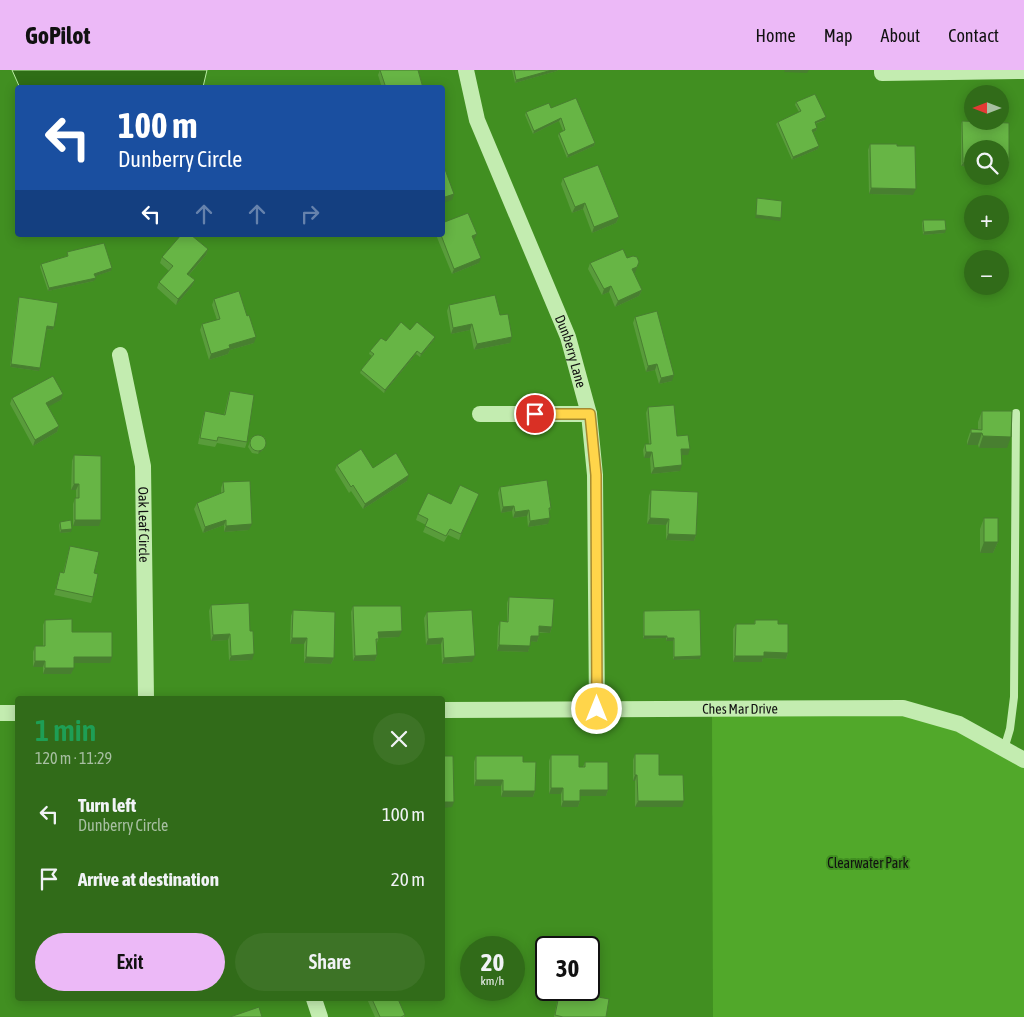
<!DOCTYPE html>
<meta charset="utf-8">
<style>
:root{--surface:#316b19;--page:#3d7326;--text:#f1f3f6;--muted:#a8bfa2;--accent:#ecb9f7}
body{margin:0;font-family:"Asap Condensed",sans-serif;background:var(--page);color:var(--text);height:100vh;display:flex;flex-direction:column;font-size:19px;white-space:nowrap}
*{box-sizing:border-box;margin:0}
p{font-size:16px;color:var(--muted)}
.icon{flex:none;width:28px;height:28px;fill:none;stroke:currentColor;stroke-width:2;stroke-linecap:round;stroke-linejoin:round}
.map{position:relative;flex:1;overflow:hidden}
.drawer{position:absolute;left:15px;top:626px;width:430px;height:305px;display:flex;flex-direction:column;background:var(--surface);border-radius:5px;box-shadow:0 2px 12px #0003}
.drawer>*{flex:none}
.top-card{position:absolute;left:15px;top:15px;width:430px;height:152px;border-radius:5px;box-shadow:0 2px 12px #0003;background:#1a4fa0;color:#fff;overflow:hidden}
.needle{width:32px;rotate:270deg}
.buttons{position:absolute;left:964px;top:15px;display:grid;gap:10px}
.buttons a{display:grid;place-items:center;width:45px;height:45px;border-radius:50%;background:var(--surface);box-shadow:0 2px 12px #0003;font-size:25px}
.speed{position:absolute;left:460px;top:866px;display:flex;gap:10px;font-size:25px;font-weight:700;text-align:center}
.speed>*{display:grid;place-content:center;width:65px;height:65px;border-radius:50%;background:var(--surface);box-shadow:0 2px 12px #0003;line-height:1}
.speed small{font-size:12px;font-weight:400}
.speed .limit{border:2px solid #111;border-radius:8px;background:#fff;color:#111}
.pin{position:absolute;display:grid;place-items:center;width:42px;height:42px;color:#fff;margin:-21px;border:2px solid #fff;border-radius:50%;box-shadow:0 1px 5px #0007}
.me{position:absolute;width:55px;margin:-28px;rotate:0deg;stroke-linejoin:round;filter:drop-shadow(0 0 4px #0008)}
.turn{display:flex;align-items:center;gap:18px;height:105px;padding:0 20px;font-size:22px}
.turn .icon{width:65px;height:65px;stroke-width:2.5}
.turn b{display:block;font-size:35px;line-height:42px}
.lanes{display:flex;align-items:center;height:48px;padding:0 20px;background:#0003;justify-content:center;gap:25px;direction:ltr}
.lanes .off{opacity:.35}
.round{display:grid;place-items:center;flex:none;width:52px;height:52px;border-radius:26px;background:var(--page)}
.headline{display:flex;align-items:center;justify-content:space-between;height:85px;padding:0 20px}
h1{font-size:30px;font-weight:600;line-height:38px;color:#1e9e55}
.action{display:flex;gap:10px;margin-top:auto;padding:10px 20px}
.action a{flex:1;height:58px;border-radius:30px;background:var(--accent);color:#111;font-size:20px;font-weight:600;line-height:58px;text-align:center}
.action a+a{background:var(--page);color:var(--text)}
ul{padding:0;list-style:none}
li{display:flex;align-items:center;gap:15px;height:65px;padding:0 20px}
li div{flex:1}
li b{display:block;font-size:19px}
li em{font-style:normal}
header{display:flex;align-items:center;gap:30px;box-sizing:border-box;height:70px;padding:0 25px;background:var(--accent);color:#111}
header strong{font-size:24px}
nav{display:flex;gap:28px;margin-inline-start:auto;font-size:18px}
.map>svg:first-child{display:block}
</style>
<header>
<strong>GoPilot</strong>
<nav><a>Home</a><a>Map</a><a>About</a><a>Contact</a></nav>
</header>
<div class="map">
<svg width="1024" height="947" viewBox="0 0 1024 947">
<rect width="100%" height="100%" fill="#418f21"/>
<!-- green -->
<path fill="#51a82a" d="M903,638L1024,688V947H713L712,639Z"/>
<!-- water -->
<path fill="#2f6e16" stroke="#bceea4" d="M12,0H207L203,17L20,18Z"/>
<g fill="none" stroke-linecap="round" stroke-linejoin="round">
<!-- lane -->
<path stroke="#c3ecb0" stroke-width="8" d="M1004,679L1010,659L1014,627L1016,343"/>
<!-- street -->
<g stroke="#c3ecb0" stroke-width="16">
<path id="s1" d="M466,0L477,50L568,267L589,344L595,405L597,639"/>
<path d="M882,0V3L1024,1"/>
<path id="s2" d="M120,285L143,396L146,629"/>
<path d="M480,344H589"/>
<path id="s3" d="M442,640L903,638L959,654L1024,690"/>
<path d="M0,643H18"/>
<path d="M314,929L320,947"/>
</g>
</g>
<!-- wall -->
<g fill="#599c3b">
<path d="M380,0H418L423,18H382L378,5Z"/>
<path d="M512,0H558L557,1L515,13Z"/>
<path d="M796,32L825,50L815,54L817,58L816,61L813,62L819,76L818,79L792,90L776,54L778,52L799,42L795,35Z"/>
<path d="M551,38L595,73L594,76L567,88L558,66L559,63L563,61L559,51L533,64L525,45L526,42Z"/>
<path d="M962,51L1009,53V95L1008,98L1000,97V79H972V97L961,96V54Z"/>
<path d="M870,74L897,76L913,125L869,124L868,80Z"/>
<path d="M563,108L619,147L616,153L592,163L583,139L572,143L561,114Z"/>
<path d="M923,150L945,163L923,165L922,153Z"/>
<path d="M436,165H442L474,170L479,193L452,204Z"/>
<path d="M208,179L206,185L189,205L195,210L192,216L176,235L157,218L159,212L169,201L160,193L162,187Z"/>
<path d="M67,182L111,201L95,206L94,211L48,221L40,197L41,194L67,186Z"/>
<path d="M627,188L639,192L634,203L642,220L639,226L615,237L609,222L602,225L588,199L590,193Z"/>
<path d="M19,227L54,257L53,260L46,259L39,301L10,297L18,230Z"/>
<path d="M214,229L254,273L230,280L228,284L209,290L200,260L202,254L217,250L212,235Z"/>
<path d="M449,235L500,245L510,273L474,280L470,260L451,264L447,241Z"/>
<path d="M635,247L672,311L659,314L655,300L646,302L633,253Z"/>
<path d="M410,260L434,270L420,287L416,284L384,323L360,303L361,300L372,286L369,284L370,281Z"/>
<path d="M230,321L247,372L245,378L217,373L215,377L198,374L203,347L205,341L224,345L228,327Z"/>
<path d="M12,328L61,330L48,336L59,356L57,362L33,376L10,334Z"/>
<path d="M648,337L677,366L688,385H681L680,401L651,404L650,388H644L643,380L645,374H649L646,343Z"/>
<path d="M982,341L1007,378H979L978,375H967V371L971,359H978V352Z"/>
<path d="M251,368L263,380L258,384L252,383L248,377Z"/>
<path d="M74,385L99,456H73V434L75,428H76V420H71L72,391Z"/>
<path d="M337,395L373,398L407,411L363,439L351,421L349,423L335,400Z"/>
<path d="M223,412L249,460L224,462V455L203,463L194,439L197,433L221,423V418Z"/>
<path d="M500,417L551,438L549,443L548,454L528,457L527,446L513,448L512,441L501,443L498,423Z"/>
<path d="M651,420L696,465L694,471L666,470V455L647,454L649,426Z"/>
<path d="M479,424L459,470L448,465L444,472L423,462L426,455L416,450L418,444Z"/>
<path d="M984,448L998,472L993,483H980V459Z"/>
<path d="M60,452L71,462L60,463L59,455Z"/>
<path d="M70,476L94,503L93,527L91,533L54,525L60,502L63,503Z"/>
<path d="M509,527L552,557L550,563H539V566L537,572L531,571L528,582L497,581L498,557L500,551L507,552V533Z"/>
<path d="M211,535L250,561L252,590L229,591L228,570L211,571L209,541Z"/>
<path d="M353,536L399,567L379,568L376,575L377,585L375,591H353L351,542Z"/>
<path d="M293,540L334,588L331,594L304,593V574H290L291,546Z"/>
<path d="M644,541L701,586L700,589L673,590V571H666V568L643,569V544Z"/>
<path d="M427,542L472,592L442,594L441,574L426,575L424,548Z"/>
<path d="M45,550L72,562L110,593H74L71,604H43V597H33V582L35,576H43V555Z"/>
<path d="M755,550L778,554L788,583L786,589L763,588L762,592H733V559L736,554H754Z"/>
<path d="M635,684L659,705L682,737H635V711H633V690Z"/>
<path d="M551,685L579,697H583L585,692L608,720L606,726H580V731L578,737H561V724H549V691Z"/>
<path d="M476,686L523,692L535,721L533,727H501V716H474V692Z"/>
<path d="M560,920L606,947H554L558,926Z"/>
<path d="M367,929H401L399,932L405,945L404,947H375Z"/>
</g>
<!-- shaded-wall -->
<g fill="#487f30">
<path d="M552,0H558L557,1L515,13L516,10Z"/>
<path d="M785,0H809L807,3L784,2Z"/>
<path d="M826,47L825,50L813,54L815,52Z"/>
<path d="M561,48L559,51L533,64L534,61Z"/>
<path d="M817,58L816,61L811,63L812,60Z"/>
<path d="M595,73L594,76L567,88L568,85Z"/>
<path d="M819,76L818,79L792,90L793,87Z"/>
<path d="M963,93L972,94V97L961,96Z"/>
<path d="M1000,94L1009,95L1008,98L1000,97Z"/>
<path d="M871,118L916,119L913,125L869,124Z"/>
<path d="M454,124L452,130L442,133V128Z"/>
<path d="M585,133L583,139L572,143L575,137Z"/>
<path d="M756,145L781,148L780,151L755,148Z"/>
<path d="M619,147L616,153L592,163L594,157Z"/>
<path d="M946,160L945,163L923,165L924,162Z"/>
<path d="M477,164L474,170L470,172L472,166Z"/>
<path d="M208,179L206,185L185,209L187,204Z"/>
<path d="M481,188L479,193L452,204L454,199Z"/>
<path d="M637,197L635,203L630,205L632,199Z"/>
<path d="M112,198L111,201L93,207L94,204Z"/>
<path d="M96,208L94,211L48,221L49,218Z"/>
<path d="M195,210L192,216L176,235L178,229Z"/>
<path d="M611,216L609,222L602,225L604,219Z"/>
<path d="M642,220L639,226L615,237L618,231Z"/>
<path d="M472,254L470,260L451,264L453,258Z"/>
<path d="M47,256L54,257L53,260L46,259Z"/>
<path d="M256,267L254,273L230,280L228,284L209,290L211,284L229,275Z"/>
<path d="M435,267L434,270L420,287L421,284Z"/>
<path d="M512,267L510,273L474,280L477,274Z"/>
<path d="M417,281L416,284L384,323L385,320Z"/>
<path d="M11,294L40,298L39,301L10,297Z"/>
<path d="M657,294L655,300L646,302L648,296Z"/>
<path d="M674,305L672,311L659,314L661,308Z"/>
<path d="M63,324L61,330L44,339L46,333Z"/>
<path d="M59,356L57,362L33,376L35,370Z"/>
<path d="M971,363H982L978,375H967Z"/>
<path d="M983,366L1011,367L1007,378H979Z"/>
<path d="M264,377L263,380L258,384L259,381Z"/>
<path d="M681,379H690L688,385H679Z"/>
<path d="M646,382H652L650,388H644Z"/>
<path d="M682,395L680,401L651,404L654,398Z"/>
<path d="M409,405L407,411L363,439L365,434Z"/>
<path d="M74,414H79L76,420H71Z"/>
<path d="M479,424L477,430L459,470L461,464Z"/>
<path d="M514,436L512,441L501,443L503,437Z"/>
<path d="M529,440L527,446L513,448L515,442Z"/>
<path d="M550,448L548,454L528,457L530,451Z"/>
<path d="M650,448L669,449L666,455L647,454Z"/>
<path d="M75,450H101L99,456H73Z"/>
<path d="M226,450L224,455L203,463L205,457Z"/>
<path d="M252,454L249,460L224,462L226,456Z"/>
<path d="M72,459L71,462L60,463L61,460Z"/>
<path d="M668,464L696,465L694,471L666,470Z"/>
<path d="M984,472H998L993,483H980Z"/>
<path d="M539,556L552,557L550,563L537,562Z"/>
<path d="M402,561L399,567L376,568L378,562Z"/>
<path d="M230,564L228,570L211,571L213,565Z"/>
<path d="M531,566H539L537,572L529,571Z"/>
<path d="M644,566H667L666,568L643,569Z"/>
<path d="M292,568H307L304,574H290Z"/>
<path d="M443,568L441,574L426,575L428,569Z"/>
<path d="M667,568H674L673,571H666Z"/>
<path d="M499,575L530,576L528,582L497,581Z"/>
<path d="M764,582L788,583L786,589L763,588L762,592H733L735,586Z"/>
<path d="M254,584L252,590L229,591L231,586Z"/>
<path d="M377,585L375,591H353L355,586Z"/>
<path d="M475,586L472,592L442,594L444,588Z"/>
<path d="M701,586L700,589L673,590L674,587Z"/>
<path d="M74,587H112L110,593H71Z"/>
<path d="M306,587L334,588L331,594L304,593Z"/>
<path d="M35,591H45L43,597H33Z"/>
<path d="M45,598H74L71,604H43Z"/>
<path d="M635,705H637L635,711H633Z"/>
<path d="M476,710H503L501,716H474Z"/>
<path d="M551,718H563L561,724H549Z"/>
<path d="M580,720H608L606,726H578Z"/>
<path d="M503,721H535L533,727H501Z"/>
<path d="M563,731H580L578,737H561Z"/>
<path d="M638,731H684L682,737H635Z"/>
<path d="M442,732H454L452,737L442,738Z"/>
</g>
<!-- building -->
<g fill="#67b545" stroke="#487f30">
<path d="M380,0H418L423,18H386Z"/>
<path d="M514,0H552L516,10Z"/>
<path d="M815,24L826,47L815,52L817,58L812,60L819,76L793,87L778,52L801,41L796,32Z"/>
<path d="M576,28L595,73L568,85L559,63L565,60L561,48L534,61L526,42L549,33L551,38Z"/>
<path d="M962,51L1009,53V95L1000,94V79H972V94L963,93Z"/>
<path d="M870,74H897V76H915L916,119L871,118Z"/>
<path d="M442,91L454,124L442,128Z"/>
<path d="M598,95L619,147L594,157L585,133L575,137L563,108Z"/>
<path d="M757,128L782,131L781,148L756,145Z"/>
<path d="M468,143L477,164L472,166L481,188L454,199L441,165H442V153Z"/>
<path d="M923,150H945L946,160L924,162Z"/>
<path d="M181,165H191L208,179L187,204L195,210L178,229L159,212L173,196L162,187Z"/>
<path d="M104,173L112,198L94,204L96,208L49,218L41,194L68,186L67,182Z"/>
<path d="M623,179L627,188L633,186L637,187L639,192L637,197L632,199L642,220L618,231L611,216L604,219L590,193Z"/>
<path d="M239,221L247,246L249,245L256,267L229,275L230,278L211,284L202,254L220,249L214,229Z"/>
<path d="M495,225L500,245L508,244L512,267L477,274L472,254L453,258L449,235Z"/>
<path d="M19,227L58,233L54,257L47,256L40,298L11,294Z"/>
<path d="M657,241L674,305L661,308L657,294L648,296L635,247Z"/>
<path d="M401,252L410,260L417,252L435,267L421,284L417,281L385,320L361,300L374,284L370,281L381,268L386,271Z"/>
<path d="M53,306L63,324L46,333L59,356L35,370L12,328Z"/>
<path d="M230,321L254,325L247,372L218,367L217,371L200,368L205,341L225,345Z"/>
<path d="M674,335L677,366L688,365L690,379H681L682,395L654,398L652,382H646L645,374H651L648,337Z"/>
<path d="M982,341H1012L1011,367L983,366L982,363H971V359L982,360Z"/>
<circle cx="258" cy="373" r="8"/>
<path d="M361,379L373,398L396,383L409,405L365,434L353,415L351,417L337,395Z"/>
<path d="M74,385L101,386V450H75V428H79V414H74Z"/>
<path d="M547,410L551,438H549L550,448L530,451L529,440L515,442L514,436L503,437L500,417Z"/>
<path d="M250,411L252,454L226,456V450L205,457L197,433L224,422L223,412Z"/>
<path d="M460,415L479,424L461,464L450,459L446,466L425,456L428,449L418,444L428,423L451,434Z"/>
<path d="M651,420L698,422L696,465L668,464L669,449L650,448Z"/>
<rect x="984" y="448" width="14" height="24"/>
<path d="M71,450L72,459L61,460L60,452Z"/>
<path d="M70,476L99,482L94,503L98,504L93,527L56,519L60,502L64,503Z"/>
<path d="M509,527L554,529L552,557L539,556V566H531L530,576L499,575L500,551L508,552Z"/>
<path d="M249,533L250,561H253L254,584L231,586L230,564L213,565L211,535Z"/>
<path d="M353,536H401L402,561L378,562L379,569H376L377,585L355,586Z"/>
<path d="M293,540L335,542L334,588L306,587L307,568H292Z"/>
<path d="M472,540L475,586L444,588L443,568L428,569L427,542Z"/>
<path d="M700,540L701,586L674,587V568H667V566H644V541Z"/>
<path d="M72,549V562H112V587H74V598H45V591H35V576H45V550Z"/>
<path d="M755,550H778V554H788V583L764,582V586H735L736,554H755Z"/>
<path d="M635,684H659V705H683L684,731H638L637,705H635Z"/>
<path d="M551,685H579V697H585V692H608V720H580V731H563V718H551Z"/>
<path d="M442,686H453L454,732H442Z"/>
<path d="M476,686H523V692H536L535,721H503V710H476Z"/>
<path d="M560,920L609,929L606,947H563L555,945Z"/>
<path d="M372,929H399H398L405,945L401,947H380Z"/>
<path d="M259,937L262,947H230Z"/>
</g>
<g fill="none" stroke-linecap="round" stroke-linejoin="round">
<!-- route casing -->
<g stroke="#a68a30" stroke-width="12">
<path id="route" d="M535,344H590L596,405L597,639"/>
</g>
<!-- route -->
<use href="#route" stroke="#ffd54a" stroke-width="9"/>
</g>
<g text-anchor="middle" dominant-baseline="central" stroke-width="4" stroke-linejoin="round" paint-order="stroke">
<!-- street labels -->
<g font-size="14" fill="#111" stroke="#418f21">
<text stroke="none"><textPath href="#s1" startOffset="301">Dunberry Lane</textPath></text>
<text stroke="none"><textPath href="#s2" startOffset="172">Oak Leaf Circle</textPath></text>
<text stroke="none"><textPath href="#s3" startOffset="298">Ches Mar Drive</textPath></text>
</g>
<!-- park labels -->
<g font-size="14" fill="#111" stroke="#418f21">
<text x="868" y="793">Clearwater Park</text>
</g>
</g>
</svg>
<div class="buttons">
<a><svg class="needle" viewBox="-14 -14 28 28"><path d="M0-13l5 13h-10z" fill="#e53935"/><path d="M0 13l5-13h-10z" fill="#a8bfa2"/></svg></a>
<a><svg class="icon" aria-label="search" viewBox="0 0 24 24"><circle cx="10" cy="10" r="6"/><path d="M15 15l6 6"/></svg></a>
<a>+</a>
<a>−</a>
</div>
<div class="speed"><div>20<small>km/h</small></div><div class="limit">30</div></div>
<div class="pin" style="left:535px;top:344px;background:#d93025"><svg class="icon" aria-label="arrive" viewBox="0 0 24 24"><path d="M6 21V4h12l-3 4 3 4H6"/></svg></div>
<svg class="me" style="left:597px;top:639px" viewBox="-20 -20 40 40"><circle r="17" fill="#ffd54a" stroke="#fff" stroke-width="3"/><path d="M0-11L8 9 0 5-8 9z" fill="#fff"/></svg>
<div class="top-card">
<div class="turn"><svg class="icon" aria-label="left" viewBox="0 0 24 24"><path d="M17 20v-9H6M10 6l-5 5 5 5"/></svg><div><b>100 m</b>Dunberry Circle</div></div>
<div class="lanes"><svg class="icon" aria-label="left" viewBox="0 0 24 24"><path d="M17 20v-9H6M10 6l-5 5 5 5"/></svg><svg class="icon off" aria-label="ahead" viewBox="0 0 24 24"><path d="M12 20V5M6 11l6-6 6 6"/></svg><svg class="icon off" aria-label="ahead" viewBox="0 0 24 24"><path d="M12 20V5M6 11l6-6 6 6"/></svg><svg class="icon off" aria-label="right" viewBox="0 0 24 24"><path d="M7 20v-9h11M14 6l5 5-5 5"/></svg></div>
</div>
<section class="drawer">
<div class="headline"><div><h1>1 min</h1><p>120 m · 11:29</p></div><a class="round"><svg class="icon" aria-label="close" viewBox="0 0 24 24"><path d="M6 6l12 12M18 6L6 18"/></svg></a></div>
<ul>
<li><svg class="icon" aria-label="left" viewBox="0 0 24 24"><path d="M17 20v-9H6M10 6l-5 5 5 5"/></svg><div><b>Turn left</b><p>Dunberry Circle</p></div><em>100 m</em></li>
<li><svg class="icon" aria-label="arrive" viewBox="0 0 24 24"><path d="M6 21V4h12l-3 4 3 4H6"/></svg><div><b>Arrive at destination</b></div><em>20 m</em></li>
</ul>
<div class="action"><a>Exit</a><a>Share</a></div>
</section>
</div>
